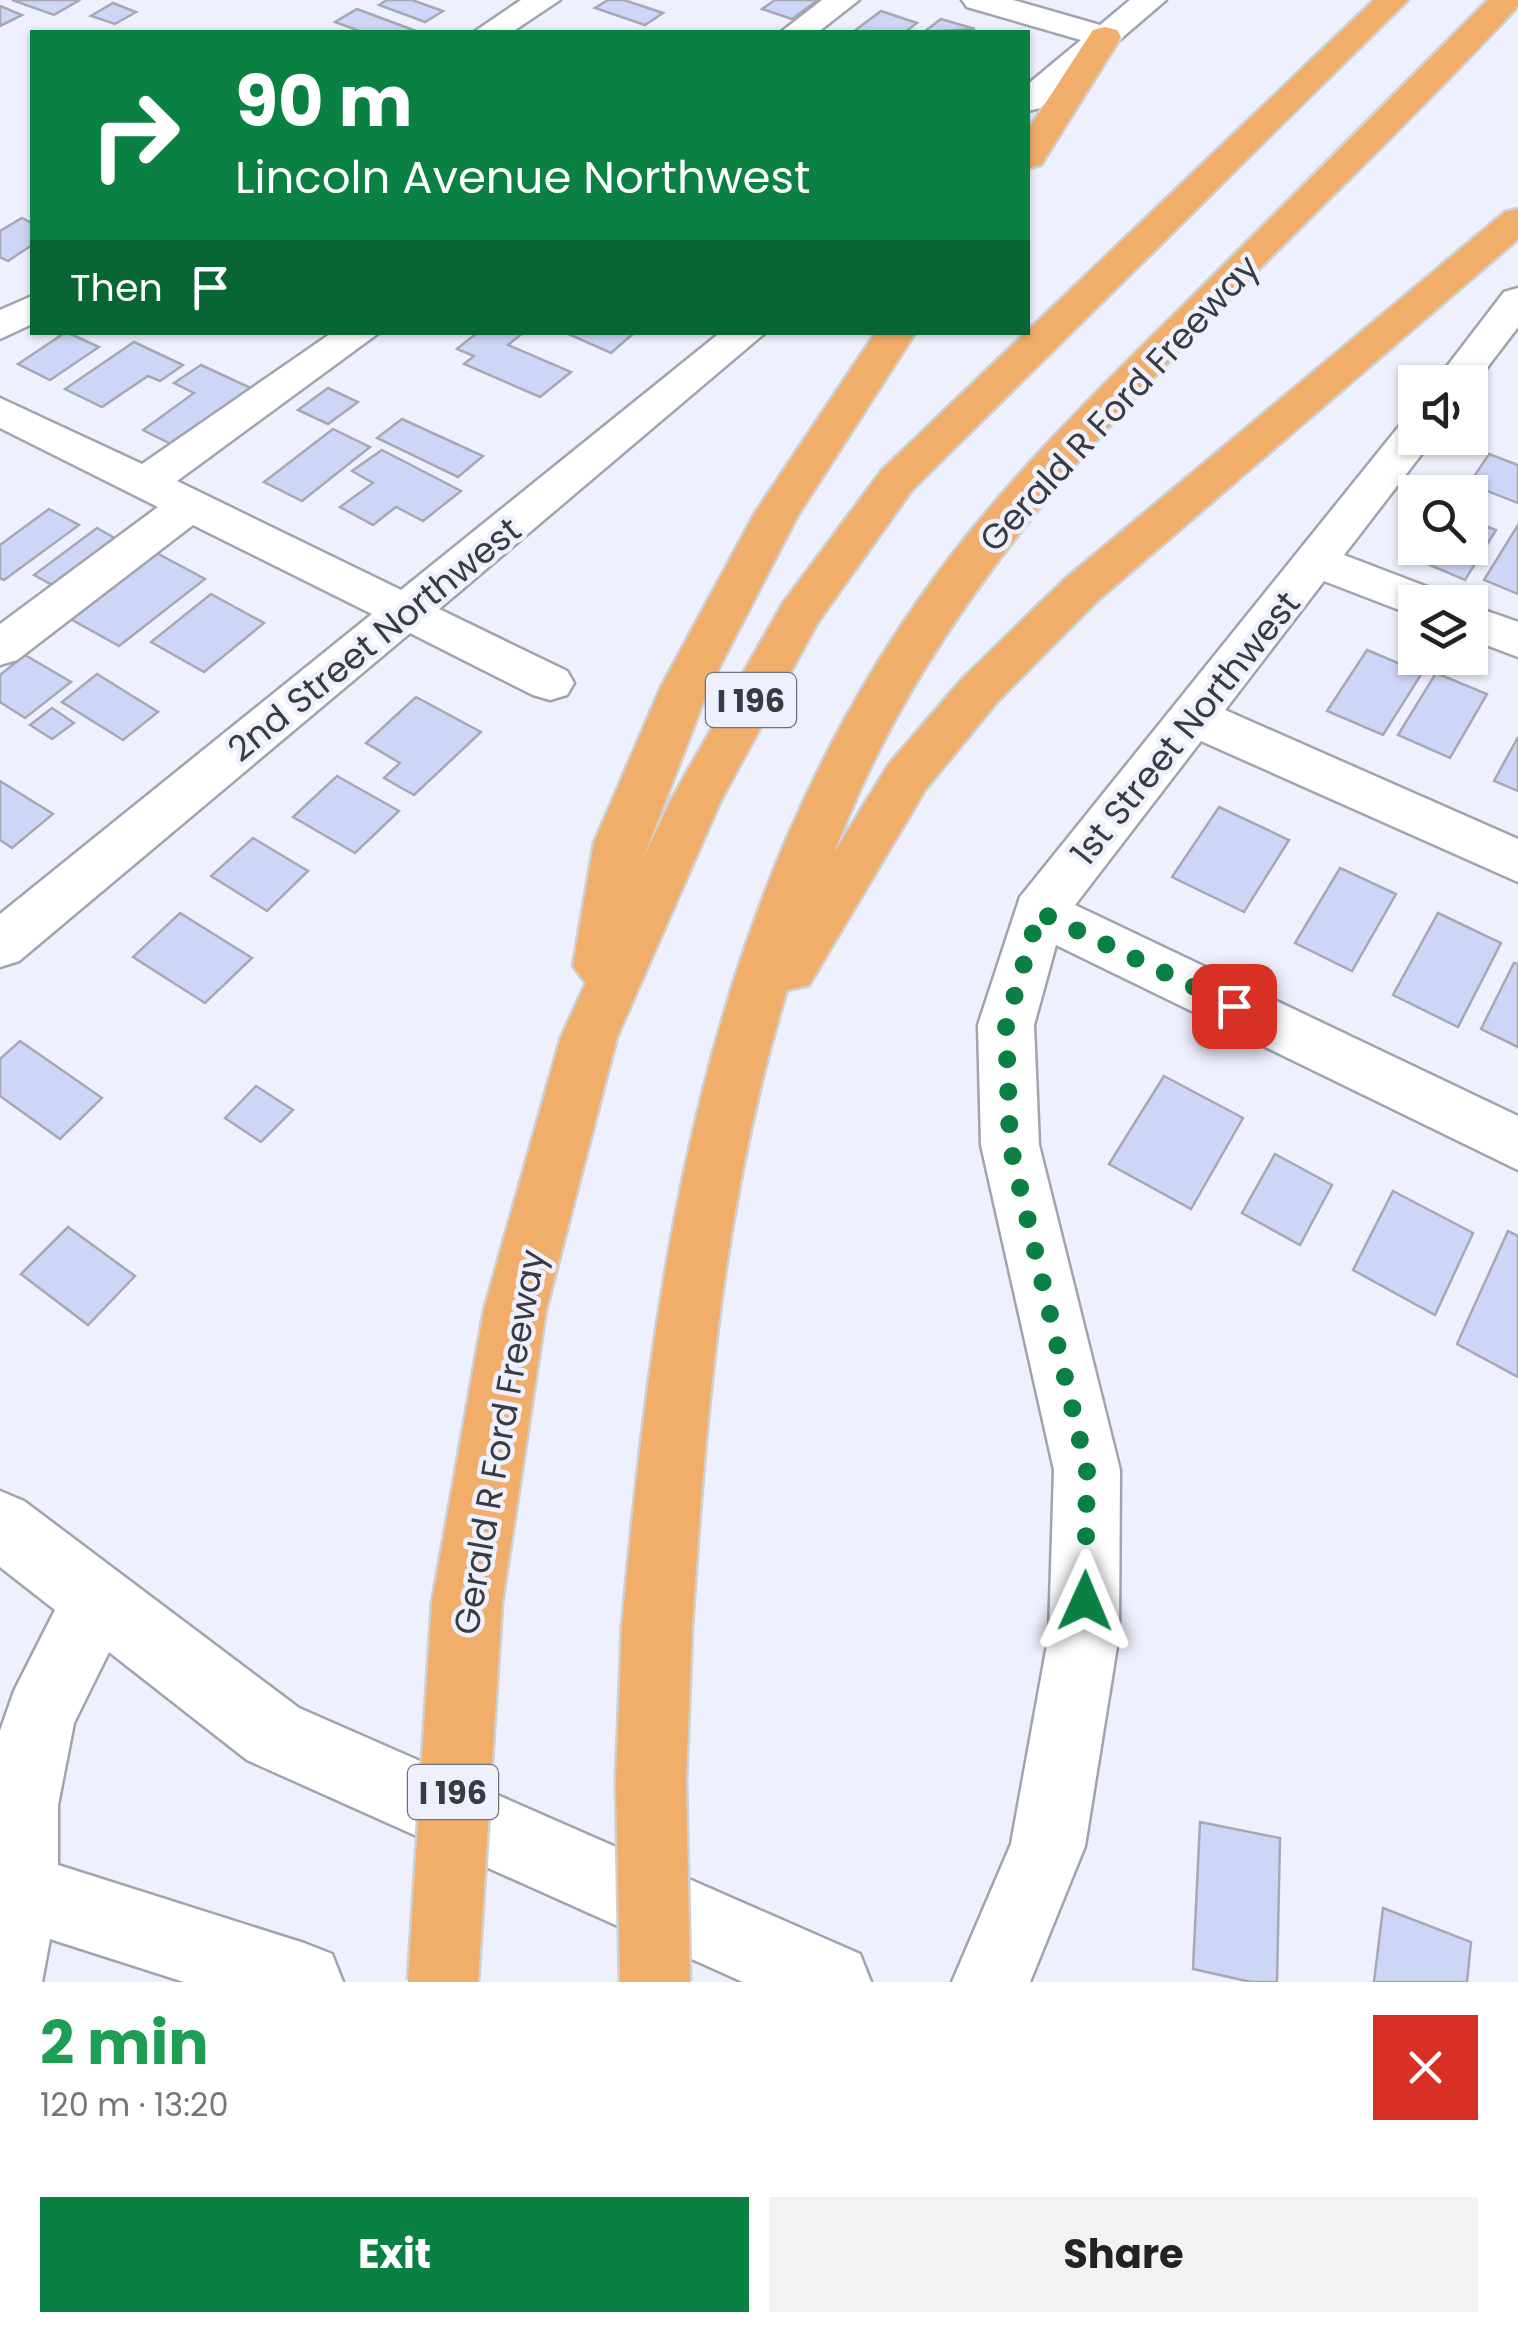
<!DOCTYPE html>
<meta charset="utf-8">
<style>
:root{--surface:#fff;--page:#f2f2f2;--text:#222;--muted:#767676;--accent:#0b8043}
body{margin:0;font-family:Poppins,sans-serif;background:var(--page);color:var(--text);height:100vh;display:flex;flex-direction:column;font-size:38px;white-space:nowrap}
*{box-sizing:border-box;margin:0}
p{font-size:32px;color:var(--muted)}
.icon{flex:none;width:55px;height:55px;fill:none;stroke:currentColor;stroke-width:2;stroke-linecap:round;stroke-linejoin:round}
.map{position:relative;height:1982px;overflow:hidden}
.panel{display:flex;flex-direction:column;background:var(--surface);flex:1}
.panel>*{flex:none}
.hud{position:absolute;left:30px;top:30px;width:1000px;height:305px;border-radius:0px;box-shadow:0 2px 8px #0004;background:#0b8043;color:#fff;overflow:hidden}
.fabs{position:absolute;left:1398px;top:365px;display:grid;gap:20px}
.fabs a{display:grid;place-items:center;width:90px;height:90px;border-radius:0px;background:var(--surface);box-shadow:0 2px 8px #0004;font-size:50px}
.pin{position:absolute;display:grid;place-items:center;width:85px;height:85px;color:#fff;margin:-42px;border-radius:20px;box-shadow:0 5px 15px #0006}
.me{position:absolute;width:110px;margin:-55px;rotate:1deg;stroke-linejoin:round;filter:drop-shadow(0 0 8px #0008)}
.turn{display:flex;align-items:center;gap:35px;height:210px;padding:0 40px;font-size:45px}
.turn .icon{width:130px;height:130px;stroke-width:2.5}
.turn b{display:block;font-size:70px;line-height:85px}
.then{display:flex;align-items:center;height:95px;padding:0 40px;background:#0003;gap:20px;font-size:38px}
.round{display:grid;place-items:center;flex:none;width:105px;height:105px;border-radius:0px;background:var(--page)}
.head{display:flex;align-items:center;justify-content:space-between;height:170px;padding:0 40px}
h1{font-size:60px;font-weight:700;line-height:75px;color:#1e9e55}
.cta{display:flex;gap:20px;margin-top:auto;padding:20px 40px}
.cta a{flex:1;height:115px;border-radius:0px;background:var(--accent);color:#fff;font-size:40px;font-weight:700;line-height:115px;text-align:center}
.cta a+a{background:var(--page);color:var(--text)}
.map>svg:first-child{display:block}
</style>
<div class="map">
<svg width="1518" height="1982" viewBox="0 0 1518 1982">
<rect width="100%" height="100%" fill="#eef1fd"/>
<!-- building -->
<g fill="#cdd6f7" stroke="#a6a9b4" stroke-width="2.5">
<path d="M12,0H73L78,1L54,15Z"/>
<path d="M387,0H412L443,11L425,22L379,5Z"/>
<path d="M608,0H624L663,13L645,25L595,8Z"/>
<path d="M775,0H818L792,19L762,9Z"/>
<path d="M113,3L136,12L115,24L91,16Z"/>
<path d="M0,6L22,15L0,26Z"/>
<path d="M357,9L416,31L362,32L335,22Z"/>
<path d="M881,11L917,23L905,32H853Z"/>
<path d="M941,19L975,29L924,32Z"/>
<path d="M22,218L32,223V245L8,261L0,257V231Z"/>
<path d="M66,332L99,347L50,380L18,364Z"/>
<path d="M478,332H524L508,345L571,372L540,397L464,364L474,356L457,349Z"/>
<path d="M564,332H635L611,353Z"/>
<path d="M134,342L183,365L160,381L148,376L102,407L65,389Z"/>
<path d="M201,365L255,390L177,447L143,430L194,393L174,383Z"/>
<path d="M328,388L358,402L328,424L298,410Z"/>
<path d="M402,419L483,456L458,477L377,438Z"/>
<path d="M333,429L370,447L302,501L264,482Z"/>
<path d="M382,450L461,491L423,521L396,507L373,525L340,507L373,483L352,471Z"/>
<path d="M1489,454L1518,465V503L1469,484Z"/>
<path d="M49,509L79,525L4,580L0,578V545Z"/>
<path d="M1470,520L1496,530L1465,580L1420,561L1429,548H1470Z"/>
<path d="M1518,525V594L1484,580Z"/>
<path d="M97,528L129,546L67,593L34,575Z"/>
<path d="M153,551L205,579L119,646L67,617Z"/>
<path d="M211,594L264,623L204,672L151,642Z"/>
<path d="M1367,650L1422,673L1383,735L1327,711Z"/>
<path d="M25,655L71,682L25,718L0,702V675Z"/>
<path d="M1436,673L1487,694L1450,758L1398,735Z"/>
<path d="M97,674L158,712L123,740L62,702Z"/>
<path d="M416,697L481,732L414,795L384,778L400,763L366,743Z"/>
<path d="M52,708L74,723L52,739L30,725Z"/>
<path d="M1518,737V791L1494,781Z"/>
<path d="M337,776L399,811L355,853L293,817Z"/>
<path d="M0,781L53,814L12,848L0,840Z"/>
<path d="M1219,807L1289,840L1244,912L1172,877Z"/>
<path d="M253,838L308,871L267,911L211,876Z"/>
<path d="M1340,868L1396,894L1352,971L1295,943Z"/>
<path d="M180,913L252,958L205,1003L133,957Z"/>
<path d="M1438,913L1501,943L1458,1027L1393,995Z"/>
<path d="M1514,963L1518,964V1047L1481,1029Z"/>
<path d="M20,1041L102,1098L60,1139L0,1096V1059Z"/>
<path d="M1164,1076L1243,1118L1191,1209L1109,1164Z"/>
<path d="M256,1086L293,1110L261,1142L225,1118Z"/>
<path d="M1275,1154L1332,1185L1300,1245L1242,1213Z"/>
<path d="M1393,1191L1473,1233L1435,1315L1353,1270Z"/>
<path d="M68,1227L135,1276L88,1325L21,1274Z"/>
<path d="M1508,1231L1518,1236V1377L1457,1344Z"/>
<path d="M1200,1822L1280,1838L1277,1982H1251L1193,1969Z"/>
<path d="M1383,1908L1471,1942L1467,1982H1374Z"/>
</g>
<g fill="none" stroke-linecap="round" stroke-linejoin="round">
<!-- minor casing -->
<g stroke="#a1a4af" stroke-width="5">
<g id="minor">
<path d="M521,0H560L512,32H474Z"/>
<path d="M822,0H859L818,32H781Z"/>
<path d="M962,0H1013L1100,25L1130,0H1166L1040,108L1028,111V84L1081,40L967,7Z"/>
<path d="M1518,288V327L1470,390V382H1435L1504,292Z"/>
<path d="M32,296V324L0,339V310Z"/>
<path d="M333,332H380L177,481L401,590L721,332H766L439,609L567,671L574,683L567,695L550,700L533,695L410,633L19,961L0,967V914L372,614L193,525L17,660L0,665V624L158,507L0,428V398L142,464Z"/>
<path d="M1415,421V438H1434L1344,555L1438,591L1445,602H1415V616L1324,581L1225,710L1518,839V882L1201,741L1075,905L1518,1116V1170L1056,945L1034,1025L1039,1145L1120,1470L1119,1634L1085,1846L1030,1982H952L1011,1844L1049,1634L1054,1470L981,1145L978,1025L1020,897L1400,425Z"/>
<path d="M1470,605L1518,622V657L1470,639Z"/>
<path d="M0,1491L24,1501L299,1708L860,1954L871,1982H743L247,1760L109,1652L74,1723L58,1805V1865L304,1943L332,1954L343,1982H184L50,1939L42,1982H0V1731L14,1691L55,1610L0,1567Z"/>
</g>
</g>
<!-- highway casing -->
<g stroke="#d0d0d1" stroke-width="5">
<g id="highway">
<path d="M1374,0H1408L912,490L818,622L721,800L617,1037L546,1310L502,1603L491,1627L467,1638L443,1627L432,1603L484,1310L561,1037L586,983L573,966L594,843L661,687L755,513L876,332H916L798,515L709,687L643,859L671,800L783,603L882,470Z"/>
<path d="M1488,0H1518V6C1276,269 962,510 834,853L889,764L963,678L1065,579L1505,212L1518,209V239L1097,601L997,702L925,790L809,985L787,990C723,1198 706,1412 692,1627L682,1652L657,1662L632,1652L622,1627C655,1263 705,905 920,598C999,485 1099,389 1197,292C1294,195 1391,98 1488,0Z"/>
<path d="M1105,27L1117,30L1121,37L1041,165L1028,168V130L1093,30Z"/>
</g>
</g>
<!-- minor -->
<use href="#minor" fill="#fff" fill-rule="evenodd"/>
<!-- highway -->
<use href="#highway" fill="#f1ae6a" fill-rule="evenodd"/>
<!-- highway-bridge casing -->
<g stroke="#d0d0d1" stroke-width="75" stroke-linecap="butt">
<g id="highway-bridge">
<path d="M443,1982L467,1603"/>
<path d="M655,1982L651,1780L657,1627"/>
</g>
</g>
<!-- highway-bridge -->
<use href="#highway-bridge" stroke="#f1ae6a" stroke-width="70"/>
</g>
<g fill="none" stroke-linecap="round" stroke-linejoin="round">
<!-- route -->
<path stroke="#0b8043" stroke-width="18" stroke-dasharray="0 32.4" d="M1085,1601L1087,1470L1010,1145L1006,1025L1039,912L1234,1006"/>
</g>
<g text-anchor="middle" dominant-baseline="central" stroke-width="9" stroke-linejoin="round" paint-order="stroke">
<!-- shield labels -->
<g fill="#eef1fd" stroke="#707279" stroke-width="2.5">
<rect x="706" y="673" width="90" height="54" rx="8"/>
<rect x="408" y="1765" width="90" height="54" rx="8"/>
</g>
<g font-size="32" font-weight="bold" fill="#3a3b40">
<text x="751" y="700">I 196</text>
<text x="453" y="1792">I 196</text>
</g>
<!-- street labels -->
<g font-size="35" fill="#3a3b40" stroke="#eef1fd">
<text transform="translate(1119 403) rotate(-47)">Gerald R Ford Freeway</text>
<text transform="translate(374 639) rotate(-39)">2nd Street Northwest</text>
<text transform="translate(1185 728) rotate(-51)">1st Street Northwest</text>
<text transform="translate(499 1442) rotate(-80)">Gerald R Ford Freeway</text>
</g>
</g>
</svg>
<div class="fabs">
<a><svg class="icon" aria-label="sound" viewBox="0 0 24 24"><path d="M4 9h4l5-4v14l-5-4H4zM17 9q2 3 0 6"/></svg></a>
<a><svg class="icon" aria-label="search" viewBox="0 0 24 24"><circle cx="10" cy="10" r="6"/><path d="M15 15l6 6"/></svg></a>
<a><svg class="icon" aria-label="layers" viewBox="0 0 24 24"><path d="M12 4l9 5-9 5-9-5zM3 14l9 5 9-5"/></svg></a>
</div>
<div class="pin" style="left:1234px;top:1006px;background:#d93025"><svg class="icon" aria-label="arrive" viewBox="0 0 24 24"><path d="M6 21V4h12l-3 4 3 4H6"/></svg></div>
<svg class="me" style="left:1085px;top:1601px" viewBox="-20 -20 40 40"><path d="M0-17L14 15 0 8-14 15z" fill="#0b8043" stroke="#fff" stroke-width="4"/></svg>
<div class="hud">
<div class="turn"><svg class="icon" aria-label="right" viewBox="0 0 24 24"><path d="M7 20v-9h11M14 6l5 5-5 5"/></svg><div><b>90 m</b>Lincoln Avenue Northwest</div></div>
<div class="then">Then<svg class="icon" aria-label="arrive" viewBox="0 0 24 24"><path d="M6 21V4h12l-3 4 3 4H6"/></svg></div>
</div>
</div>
<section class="panel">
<div class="head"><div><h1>2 min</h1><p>120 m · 13:20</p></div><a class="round" style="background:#d93025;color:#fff"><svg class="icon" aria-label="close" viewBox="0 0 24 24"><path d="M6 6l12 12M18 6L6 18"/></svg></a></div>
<div class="cta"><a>Exit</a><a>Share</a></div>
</section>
